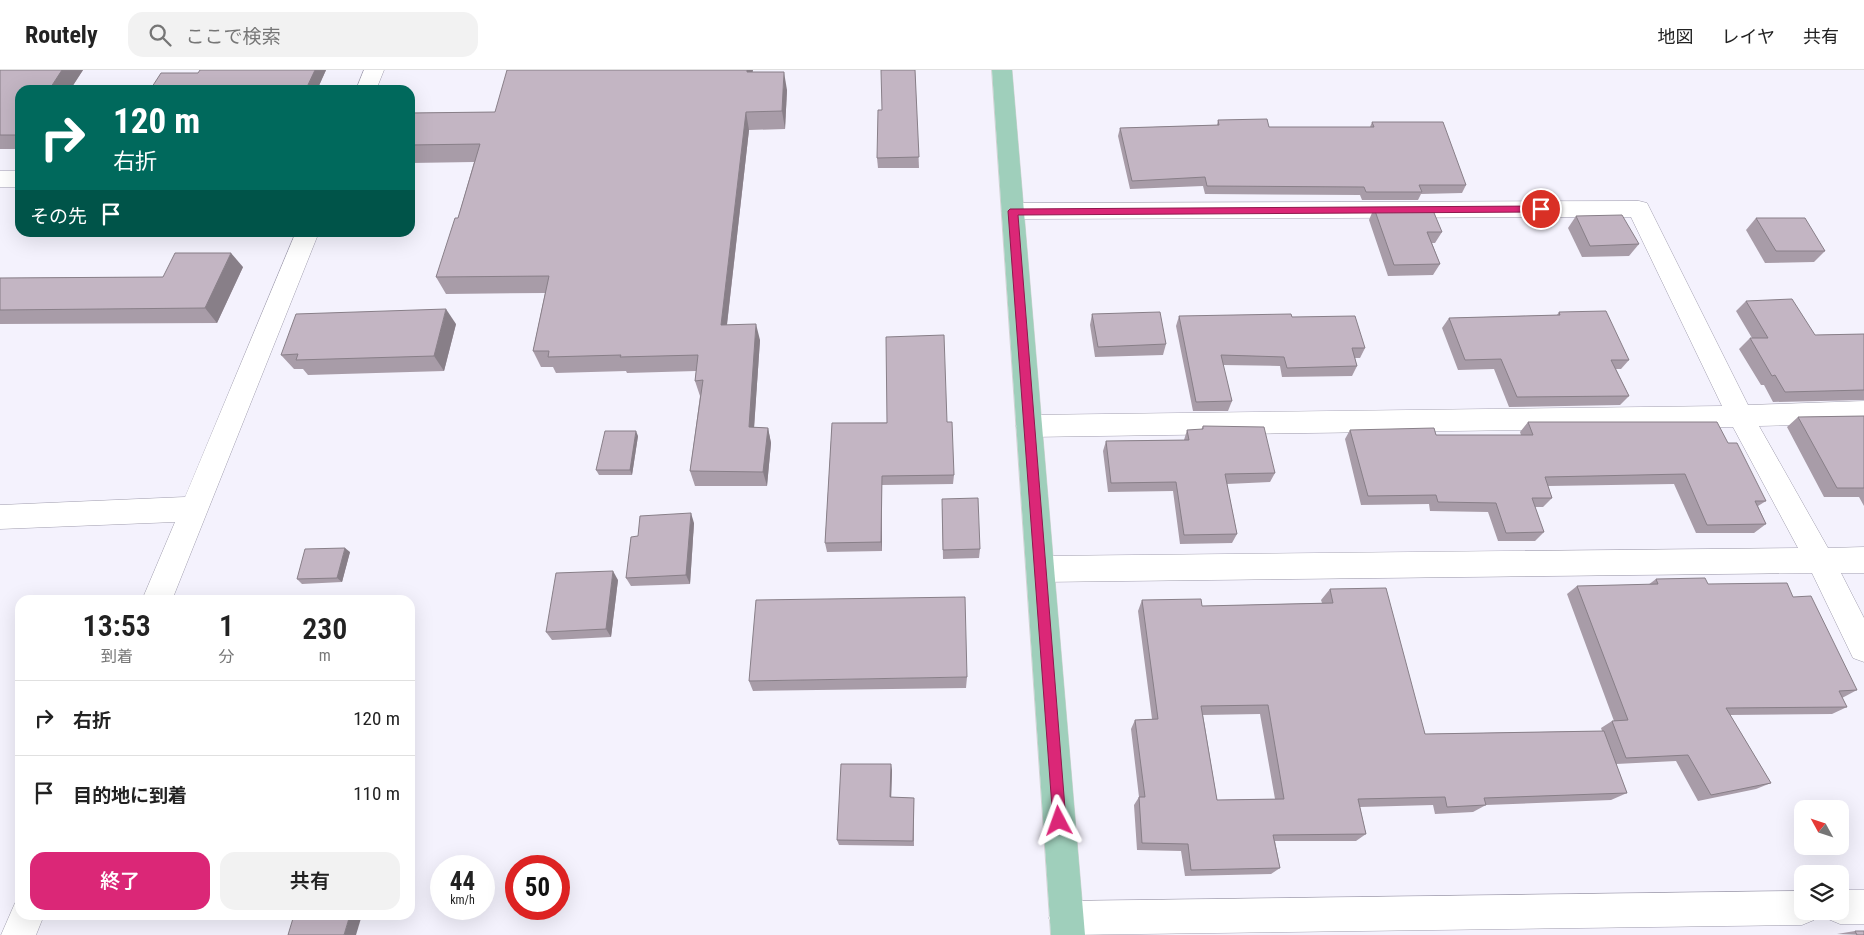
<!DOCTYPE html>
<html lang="ja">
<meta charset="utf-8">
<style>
:root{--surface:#fff;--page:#f2f2f2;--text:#222;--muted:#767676;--line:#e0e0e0;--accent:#db2777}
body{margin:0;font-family:"Roboto Condensed","Noto Sans JP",sans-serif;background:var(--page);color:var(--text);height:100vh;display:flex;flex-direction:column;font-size:19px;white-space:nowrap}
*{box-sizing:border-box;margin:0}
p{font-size:16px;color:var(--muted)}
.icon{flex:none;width:28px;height:28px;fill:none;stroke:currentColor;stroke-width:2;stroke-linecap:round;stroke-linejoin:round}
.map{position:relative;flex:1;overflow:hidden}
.drawer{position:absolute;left:15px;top:525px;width:400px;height:325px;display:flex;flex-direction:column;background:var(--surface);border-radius:15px;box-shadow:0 5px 20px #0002}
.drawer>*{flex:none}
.guide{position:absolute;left:15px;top:15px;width:400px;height:152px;border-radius:15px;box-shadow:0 5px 20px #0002;background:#00695c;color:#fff;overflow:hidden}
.needle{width:32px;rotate:310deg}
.buttons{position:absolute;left:1794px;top:730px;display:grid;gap:10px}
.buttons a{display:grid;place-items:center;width:55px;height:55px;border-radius:10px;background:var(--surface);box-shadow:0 5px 20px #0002;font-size:25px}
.speed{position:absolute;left:430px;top:785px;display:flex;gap:10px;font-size:25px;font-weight:700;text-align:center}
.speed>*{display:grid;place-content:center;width:65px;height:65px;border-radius:50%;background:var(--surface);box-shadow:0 5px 20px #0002;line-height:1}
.speed small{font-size:12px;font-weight:400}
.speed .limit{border:8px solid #d22;background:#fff;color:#111}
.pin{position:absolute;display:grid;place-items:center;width:42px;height:42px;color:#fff;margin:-21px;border:2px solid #fff;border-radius:50%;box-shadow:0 1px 5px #0007}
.me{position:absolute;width:55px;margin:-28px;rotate:356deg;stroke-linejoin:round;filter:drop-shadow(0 0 4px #0008)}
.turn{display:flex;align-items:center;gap:18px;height:105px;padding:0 15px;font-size:22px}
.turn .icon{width:65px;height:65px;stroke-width:2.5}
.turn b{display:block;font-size:35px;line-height:42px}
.then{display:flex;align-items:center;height:48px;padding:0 15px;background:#0003;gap:10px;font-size:19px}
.eta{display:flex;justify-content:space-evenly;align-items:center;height:85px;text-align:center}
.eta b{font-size:30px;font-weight:600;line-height:35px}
.action{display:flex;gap:10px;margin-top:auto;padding:10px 15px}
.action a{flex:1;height:58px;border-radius:15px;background:var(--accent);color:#fff;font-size:20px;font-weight:600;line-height:58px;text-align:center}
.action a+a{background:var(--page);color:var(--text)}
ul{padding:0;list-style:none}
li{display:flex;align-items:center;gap:15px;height:75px;padding:0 15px;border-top:1px solid var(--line)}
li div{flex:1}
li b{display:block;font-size:19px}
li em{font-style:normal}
header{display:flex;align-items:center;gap:30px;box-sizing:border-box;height:70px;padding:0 25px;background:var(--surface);border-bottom:1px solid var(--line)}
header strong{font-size:24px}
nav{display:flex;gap:28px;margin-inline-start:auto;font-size:18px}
.search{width:350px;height:45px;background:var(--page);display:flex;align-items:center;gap:12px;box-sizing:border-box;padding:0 18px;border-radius:15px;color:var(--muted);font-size:19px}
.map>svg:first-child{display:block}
</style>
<header>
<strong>Routely</strong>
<div class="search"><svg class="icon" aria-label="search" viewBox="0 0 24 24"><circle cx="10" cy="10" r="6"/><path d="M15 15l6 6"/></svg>ここで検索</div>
<nav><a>地図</a><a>レイヤ</a><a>共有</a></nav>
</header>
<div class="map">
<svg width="1864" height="865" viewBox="0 0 1864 865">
<rect width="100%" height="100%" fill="#f4f2fd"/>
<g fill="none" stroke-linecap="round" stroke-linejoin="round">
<!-- minor casing -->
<g stroke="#a09dae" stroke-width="1">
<g id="minor">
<path d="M364,0H384L376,20H356Z"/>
<rect x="0" y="101" width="20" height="16"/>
<path d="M1639,131L1647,133L1748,335L1864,331V353L1759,356L1828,478L1864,477V503H1841L1864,548V592L1853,588L1812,503L1041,512L1031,508L1027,499L1031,490L1041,486L1798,478L1733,357L1029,367L1020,364L1016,356L1020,348L1029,345L1722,336L1631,147L1013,149L1005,147L1002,141L1005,135L1013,133Z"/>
<path d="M296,162H319L172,530H142L175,452L0,459V435L185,427Z"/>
<path d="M1840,820H1864V854H1840L1828,849L1825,841H1840Z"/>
<path d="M1802,821V841H1818L1814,850L1802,855L1066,865L1054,860L1049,848L1054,836L1066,831Z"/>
<path d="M20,831V845H44L36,865H1L15,833Z"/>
</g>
</g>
<!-- major casing -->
<g stroke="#d3d3d4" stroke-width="1">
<path id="major" d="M992,0H1012L1085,865H1051Z"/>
</g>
<!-- minor -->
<use href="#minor" fill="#fff" fill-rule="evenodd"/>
<!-- major -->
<use href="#major" fill="#9fcfbb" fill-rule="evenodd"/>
</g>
<!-- wall -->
<g fill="#a89ca8" fill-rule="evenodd">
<path d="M0,0H83L70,20H20V79H0Z"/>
<path d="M326,0L317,20H150L198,3Z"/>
<path d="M915,0L919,98H878L877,88Z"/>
<path d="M752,2L787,20L785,59L749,60L727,255L760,270L754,357L768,358L771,373L767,416H695L690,401L700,326L695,311L696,301L627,303L626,301L556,303L553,297H541L533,281L545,223L446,224L436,207L458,148L474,92L410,93V43L495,42Z"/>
<path d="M1218,50L1269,57H1370L1372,52L1466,115L1462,123L1421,124L1418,130H1362L1360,125L1205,124L1203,116L1130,119L1118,66L1120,58L1217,55Z"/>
<path d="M1374,138L1442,162L1435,173H1432L1440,194L1433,205L1388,206L1369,150Z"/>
<path d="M1576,146L1639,174L1629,186L1582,187L1568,158Z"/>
<path d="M1756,148L1825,181L1814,192L1765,193L1746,160Z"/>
<path d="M243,197L217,253L0,254V208L163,207Z"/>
<path d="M1746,231L1815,265L1864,264V330L1773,332L1764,315H1761L1739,279L1750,268H1752L1736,241Z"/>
<path d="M1559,242L1629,290L1621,299H1616L1629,326L1620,335L1509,337L1494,299L1458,300L1442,258L1449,248L1557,245Z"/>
<path d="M1092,244L1166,274L1163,285L1095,287L1090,255Z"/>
<path d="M1179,246L1292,247L1365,278L1360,288H1355L1357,296L1352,306L1282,307L1280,296L1223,295L1232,331L1228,341H1193L1176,256Z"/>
<path d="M456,254L444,301L308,305L303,299H294L281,285Z"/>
<path d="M1864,346V436L1859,427H1824L1787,357L1798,347Z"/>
<path d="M947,352L954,405L953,414L882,415V481L827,482L825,473L832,353Z"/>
<path d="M1528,352L1728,373L1766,431L1758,436L1766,454L1754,463H1696L1674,414L1548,416L1552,428L1543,437H1535L1544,462L1535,471H1498L1488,442L1430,441L1429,434L1361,435L1345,369L1350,360L1436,365H1521L1520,362Z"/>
<path d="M1203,356L1275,403L1270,412L1227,414L1237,464L1232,473L1180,474L1173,421L1108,422L1103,381L1106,371L1184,370L1187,360H1201Z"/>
<path d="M638,366L632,405H599L596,400Z"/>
<path d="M942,438L980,479L979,488L943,489Z"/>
<path d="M694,453L690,514L631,516L626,508L638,466Z"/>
<path d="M350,482L342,512L302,514L297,509Z"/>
<path d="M1656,509L1708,514L1793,527L1857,620L1842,628L1847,637L1832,644L1730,645L1771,713L1756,719L1698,731L1676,691L1616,694L1627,723L1611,730L1486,735L1473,742L1435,744L1433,735L1360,737L1366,764L1356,771H1275L1280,798L1271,804L1185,806L1181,781L1137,780L1134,735L1139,727L1131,659L1135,650L1152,649L1138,541L1142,530L1202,536L1322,533L1321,530L1330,519L1425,664L1602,661L1601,658L1612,651H1614L1567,524L1577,516L1648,515ZM1260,644L1275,729L1217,730L1203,645Z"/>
<path d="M618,510L611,567L552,570L546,562Z"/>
<path d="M967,607L966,618L753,621L749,611Z"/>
<path d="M892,700L891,727L914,728V776L839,775L837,770Z"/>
<path d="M1855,861L1864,865L1837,864Z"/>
</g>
<!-- shaded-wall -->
<g fill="#887f88">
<path d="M62,0H83L70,20H49Z"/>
<path d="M315,0H326L317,20H309L307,17Z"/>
<path d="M747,0H753L750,21L747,2Z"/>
<path d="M784,2L787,20L785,59L782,41Z"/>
<path d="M746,42L749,60L725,271L721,255Z"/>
<path d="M231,183L243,197L217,253L205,238Z"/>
<path d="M446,239L456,254L444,301L434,286Z"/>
<path d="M756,254L760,270L753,373L749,357Z"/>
<path d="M768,358L771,373L767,416L763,402Z"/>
<path d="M636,361L638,366L632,405L630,400Z"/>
<path d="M882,406V481L881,472Z"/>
<path d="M691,443L694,453L690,514L686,505Z"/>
<path d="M345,478L350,482L342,512L337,508Z"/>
<path d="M613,501L618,510L611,567L606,559Z"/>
<path d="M891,694L892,700L891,733L890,727Z"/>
<path d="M350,845H362L356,865H344Z"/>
</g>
<!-- building -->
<g fill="#c3b5c3" stroke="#887f88" fill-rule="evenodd">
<path d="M0,0H62L49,20H20V65H0Z"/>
<path d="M200,0H315L307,17H283L282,20H150L161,3H198Z"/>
<path d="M507,0H747V2H784L782,41L746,42L721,255L756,254L749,357L768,358L763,402L690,401L703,310L695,311L698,285L620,287L621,285L548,287L549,281H533L549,206L436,207L455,148H458L480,74L410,75V43L495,42Z"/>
<path d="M881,0H915L919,87L877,88L878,40H882Z"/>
<path d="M1267,49L1269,57H1374L1372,52H1443L1466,115H1419L1422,122H1366L1364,117L1207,116L1205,107L1132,111L1120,58L1219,55L1218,50Z"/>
<path d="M1374,138H1432L1442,162H1427L1440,194L1394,195Z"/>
<path d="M1622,145L1639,174L1590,176L1576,146Z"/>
<path d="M1756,148H1805L1825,181H1776Z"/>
<path d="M175,183H231L205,238L0,240V208L163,207Z"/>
<path d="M1792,229L1815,265L1864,264V320L1785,322L1775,305L1772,306L1750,268H1768L1746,231Z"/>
<path d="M446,239L434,286L296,290L298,284L281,285L296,244Z"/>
<path d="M1606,241L1629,290H1611L1629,326L1517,327L1501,289L1465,290L1449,248L1560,245L1559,242Z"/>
<path d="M1160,242L1166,274L1098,277L1092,244Z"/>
<path d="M1291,244L1292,247L1355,246L1365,278H1352L1357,296L1287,298L1284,287L1221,285L1232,331L1196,332L1179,246Z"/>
<path d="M944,265L947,352H952L954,405L882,406L881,472L825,473L832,353H887L886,267Z"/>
<path d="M1864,346V418H1837L1798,347Z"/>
<path d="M1528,352H1717L1728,373H1737L1766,431H1755L1766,454L1707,455L1685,404L1545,407L1552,428H1532L1544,462L1506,463L1496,433L1438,432L1436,425L1368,426L1350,360L1434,358L1436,365H1533Z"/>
<path d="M1203,356L1264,357L1275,403L1225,404L1237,464L1184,465L1176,412L1111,413L1106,371L1189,370L1187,360L1203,359Z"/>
<path d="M605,361H636L630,400H596Z"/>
<path d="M978,428L980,479L943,480L942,429Z"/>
<path d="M691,443L686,505L626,508L631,467L638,466L640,446Z"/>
<path d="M345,478L337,508L297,509L305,479Z"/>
<path d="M613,501L606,559L546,562L556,503Z"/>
<path d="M1705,508L1708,514L1787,513L1793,527L1811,526L1857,620L1839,621L1847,637L1726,638L1771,713L1711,725L1688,685L1626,688L1612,651L1628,650L1577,516L1658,514L1656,509Z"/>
<path d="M1386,518L1425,664L1604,661L1627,723L1484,728L1486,735L1447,737L1445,727L1358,729L1366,764L1273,765L1280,798L1191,800L1188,774L1142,773L1139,727H1145L1135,650L1158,649L1142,530L1201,529L1202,536L1333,533L1330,519ZM1268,635L1284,729L1217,730L1201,636Z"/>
<path d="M965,527L967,607L749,611L756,530Z"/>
<path d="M841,694H891L890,727L914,728L913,771L837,770Z"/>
<path d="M294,845H350L344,865H288Z"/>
<path d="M1855,861H1864V865H1857Z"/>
</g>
<!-- route -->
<path fill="#db2777" stroke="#8e194d" d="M1541,136L1546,139L1541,142L1018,145L1066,751L1064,756L1059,758L1055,756L1053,751L1008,141L1010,139Z"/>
</svg>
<div class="buttons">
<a><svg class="needle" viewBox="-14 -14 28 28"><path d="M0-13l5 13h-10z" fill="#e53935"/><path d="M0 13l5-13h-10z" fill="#767676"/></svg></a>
<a><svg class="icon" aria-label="layers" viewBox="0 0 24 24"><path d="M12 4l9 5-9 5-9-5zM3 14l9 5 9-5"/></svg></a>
</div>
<div class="speed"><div>44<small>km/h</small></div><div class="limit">50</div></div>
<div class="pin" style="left:1541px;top:139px;background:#d93025"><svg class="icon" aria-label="arrive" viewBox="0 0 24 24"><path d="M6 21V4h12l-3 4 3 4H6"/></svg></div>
<svg class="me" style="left:1059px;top:751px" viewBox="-20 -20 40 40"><path d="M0-17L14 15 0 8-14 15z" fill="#db2777" stroke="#fff" stroke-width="4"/></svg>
<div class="guide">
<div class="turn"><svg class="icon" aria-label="right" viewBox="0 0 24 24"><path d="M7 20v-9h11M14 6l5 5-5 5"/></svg><div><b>120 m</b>右折</div></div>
<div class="then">その先<svg class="icon" aria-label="arrive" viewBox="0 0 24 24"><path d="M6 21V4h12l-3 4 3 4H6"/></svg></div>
</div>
<section class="drawer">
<div class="eta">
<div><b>13:53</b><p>到着</p></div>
<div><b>1</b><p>分</p></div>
<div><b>230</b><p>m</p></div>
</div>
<ul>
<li><svg class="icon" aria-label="right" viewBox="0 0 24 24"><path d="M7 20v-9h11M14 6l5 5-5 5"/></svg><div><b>右折</b></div><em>120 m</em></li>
<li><svg class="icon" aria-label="arrive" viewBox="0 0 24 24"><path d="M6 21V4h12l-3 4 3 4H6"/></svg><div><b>目的地に到着</b></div><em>110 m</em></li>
</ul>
<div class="action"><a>終了</a><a>共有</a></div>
</section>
</div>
